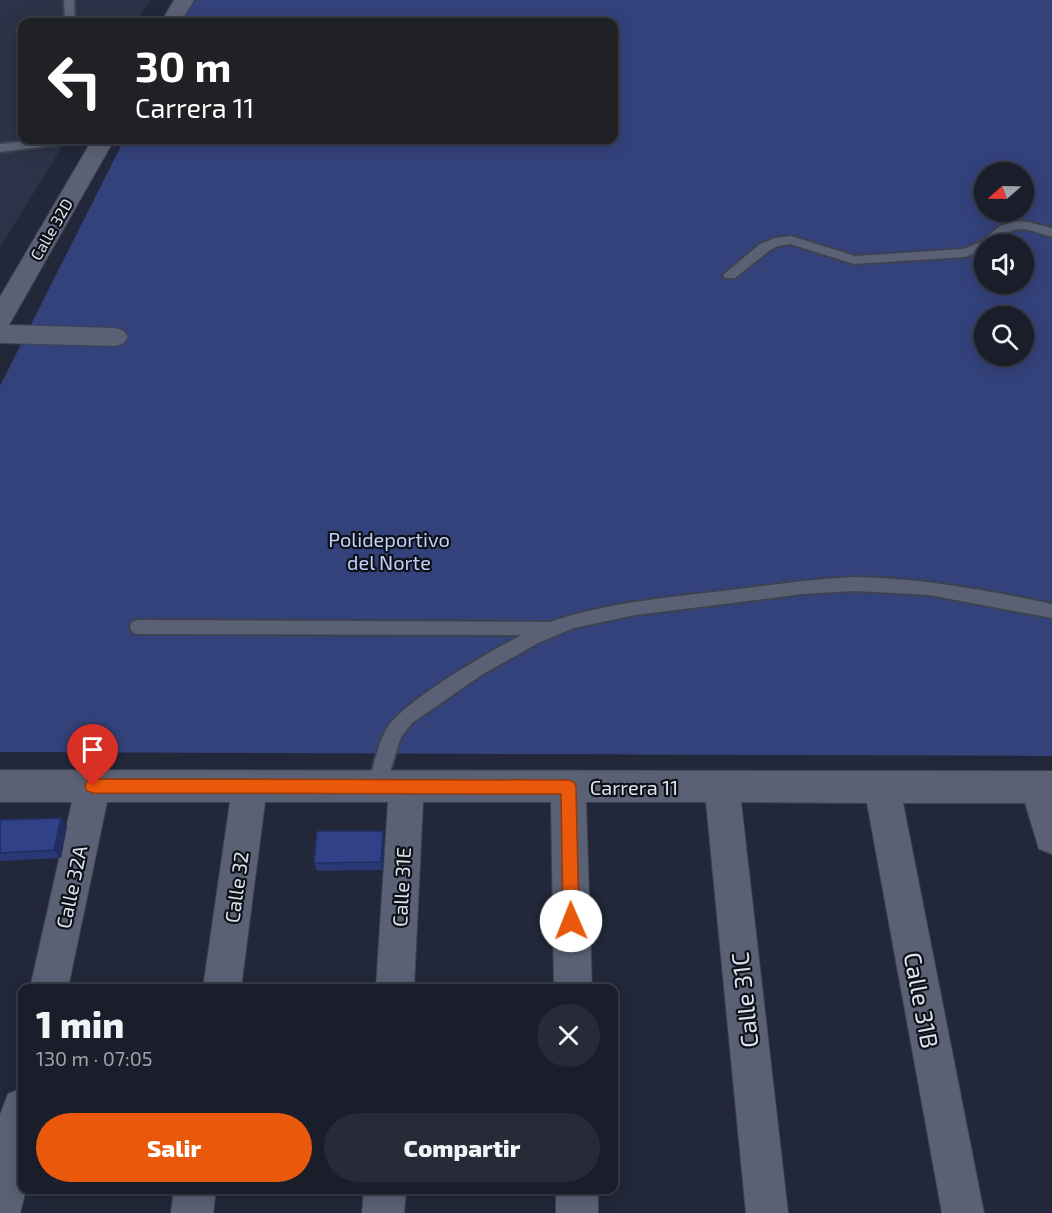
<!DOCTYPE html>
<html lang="es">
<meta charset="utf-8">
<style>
:root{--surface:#1a1e2b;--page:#272b37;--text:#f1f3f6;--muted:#9fa2a9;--line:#383c47;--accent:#ea580c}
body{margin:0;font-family:"Exo 2",sans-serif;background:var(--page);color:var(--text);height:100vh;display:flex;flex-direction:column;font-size:22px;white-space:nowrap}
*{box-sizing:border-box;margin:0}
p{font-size:20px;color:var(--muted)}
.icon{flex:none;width:33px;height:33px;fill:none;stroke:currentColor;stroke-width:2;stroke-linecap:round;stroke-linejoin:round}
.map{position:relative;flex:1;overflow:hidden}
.sheet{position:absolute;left:18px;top:984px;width:600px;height:210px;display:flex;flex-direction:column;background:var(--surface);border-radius:12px;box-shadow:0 3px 15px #0003,0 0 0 2px var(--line)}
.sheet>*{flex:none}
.banner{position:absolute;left:18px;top:18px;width:600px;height:126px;border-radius:12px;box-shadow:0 3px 15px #0003,0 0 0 2px var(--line);background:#202124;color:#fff;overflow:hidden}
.needle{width:39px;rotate:250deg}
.controls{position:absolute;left:974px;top:162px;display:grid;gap:12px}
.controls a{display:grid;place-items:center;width:60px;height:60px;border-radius:50%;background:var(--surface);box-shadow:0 3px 15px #0003,0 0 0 2px var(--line);font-size:30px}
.pin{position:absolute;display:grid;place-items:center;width:51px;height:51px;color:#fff;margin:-62px -26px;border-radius:50% 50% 50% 0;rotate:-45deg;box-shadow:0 0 6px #0007}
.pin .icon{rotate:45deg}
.me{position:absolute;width:66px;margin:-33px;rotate:359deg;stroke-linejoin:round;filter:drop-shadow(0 0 4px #0008)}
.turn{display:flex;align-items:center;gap:21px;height:126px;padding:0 18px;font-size:27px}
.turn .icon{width:78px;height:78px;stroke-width:2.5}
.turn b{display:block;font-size:42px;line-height:51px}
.round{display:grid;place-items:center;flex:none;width:63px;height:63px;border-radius:32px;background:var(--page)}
.overview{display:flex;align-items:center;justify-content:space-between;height:102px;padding:0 18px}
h1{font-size:36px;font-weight:800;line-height:45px}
.primary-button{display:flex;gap:12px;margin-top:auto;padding:12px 18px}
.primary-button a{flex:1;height:69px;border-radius:36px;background:var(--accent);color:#fff;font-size:24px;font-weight:800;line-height:69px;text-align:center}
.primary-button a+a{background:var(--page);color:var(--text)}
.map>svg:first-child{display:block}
</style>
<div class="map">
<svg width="1052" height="1213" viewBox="0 0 1052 1213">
<rect width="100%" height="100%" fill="#222839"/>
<!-- built -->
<path fill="#2c3348" d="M0,0H150L136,22H22V140H66L0,248Z"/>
<!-- green -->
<path fill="#33427a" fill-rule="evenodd" d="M194,0H1052V756L0,752V386L124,140H614V22H182ZM984,172H1023V212H984ZM984,244H1023V284H984ZM984,316H1023V356H984Z"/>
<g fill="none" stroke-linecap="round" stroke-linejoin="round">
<!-- service casing -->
<g stroke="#3e4250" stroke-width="4">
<g id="service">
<path d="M64,0H74L75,22H65Z"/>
<path d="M38,140H68L62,144L0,152V144Z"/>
<path d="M1016,221L1028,222L1052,228V237C1040,234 1027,226 1014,230C1000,234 1001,244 984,244V250L965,257L854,264L790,244L778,246L770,250L735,278H725L723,275L760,244L775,238L791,236L855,256L963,249L981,242L1000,226Z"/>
<path d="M854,577C921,578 986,590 1052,604V618L929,595L854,591L803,594L635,615L574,628L540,642L483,674L412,723L401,737L383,793L377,795L371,793L368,787C373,769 377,746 386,730C400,703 492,650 522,635L138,634L132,632L130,627L132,622L138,620L550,622C606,603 663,598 722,591C766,586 810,579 854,577Z"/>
</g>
</g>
<!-- minor casing -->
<g stroke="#3e4250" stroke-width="2">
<g id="minor">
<path d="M174,0H194L181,22H161Z"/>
<path d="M92,140H114L9,325L115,328L124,331L128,337L124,343L115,346L0,343V297Z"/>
<path d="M0,770L1052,771V854L1039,849L1025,803H903L984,1213H942L867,803L741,802L788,1213H746L706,802H586L592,988H554L551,802H423L414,988H376L388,802H265L241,988H203L230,802H107L68,988H30L72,802H0Z"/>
<path d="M22,1088V1190H26L20,1213H0V1115L8,1094Z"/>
<path d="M174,1190H216L213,1213H171Z"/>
<path d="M364,1190H406L404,1213H362Z"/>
<rect x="556" y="1190" width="42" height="23"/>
</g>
</g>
<!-- service -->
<use href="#service" fill="#5a6174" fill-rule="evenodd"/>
<!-- minor -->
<use href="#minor" fill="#5a6174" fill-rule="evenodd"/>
</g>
<!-- wall -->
<g fill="#2a3875">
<path d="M61,818L67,826L61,858L0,861V820Z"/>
<path d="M383,831L384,839L383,870L317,871L314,863Z"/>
</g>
<!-- shaded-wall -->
<g fill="#222e5f">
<path d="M61,818L67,826L61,858L54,850Z"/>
<path d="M383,831L384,839L383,870L381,862Z"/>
</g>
<!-- building -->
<g fill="#314188" stroke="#222e5f" stroke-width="1.5">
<path d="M61,818L54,850L0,853V820Z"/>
<path d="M317,831H383L381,862L314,863Z"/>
</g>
<!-- route -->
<path fill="#ea580c" stroke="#983908" stroke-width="1.5" d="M93,779L568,780L574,782L576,787L579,921L577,927L571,929L566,927L563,921L561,794L93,793L87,791L85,786L87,781Z"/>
<g text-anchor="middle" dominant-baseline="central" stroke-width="4.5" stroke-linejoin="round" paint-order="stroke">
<!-- far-street labels -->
<g font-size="16" fill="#dee2ed" stroke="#0e1118">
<text transform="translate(51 229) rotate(-60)">Calle 32D</text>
</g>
<!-- park labels -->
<g font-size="20" fill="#c2d0fa" stroke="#0e1118">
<text x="389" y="539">Polideportivo<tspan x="389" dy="23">del Norte</tspan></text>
</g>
<!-- street labels -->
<g font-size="20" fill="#dee2ed" stroke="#0e1118">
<text x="634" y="787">Carrera 11</text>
<text transform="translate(71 887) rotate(-78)">Calle 32A</text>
<text transform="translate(236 887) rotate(-82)">Calle 32</text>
<text transform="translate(401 887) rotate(-87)">Calle 31E</text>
</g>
<!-- near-street labels -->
<g font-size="24" fill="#dee2ed" stroke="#0e1118">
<text transform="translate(744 1000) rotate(-96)">Calle 31C</text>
<text transform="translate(922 1000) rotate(79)">Calle 31B</text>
</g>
</g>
</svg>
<div class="controls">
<a><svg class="needle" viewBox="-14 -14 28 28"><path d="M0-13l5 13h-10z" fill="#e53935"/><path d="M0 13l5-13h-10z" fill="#9fa2a9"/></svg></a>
<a><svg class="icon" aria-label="sound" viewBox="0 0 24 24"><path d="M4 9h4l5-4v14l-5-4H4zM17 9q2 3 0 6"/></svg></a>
<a><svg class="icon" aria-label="search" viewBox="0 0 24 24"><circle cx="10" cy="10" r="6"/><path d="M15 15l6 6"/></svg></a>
</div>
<div class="pin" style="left:93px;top:786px;background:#d93025"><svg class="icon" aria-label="arrive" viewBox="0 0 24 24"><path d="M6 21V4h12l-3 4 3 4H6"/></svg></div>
<svg class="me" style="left:571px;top:921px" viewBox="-20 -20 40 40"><circle r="19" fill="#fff"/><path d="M0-13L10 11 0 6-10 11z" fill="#ea580c"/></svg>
<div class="banner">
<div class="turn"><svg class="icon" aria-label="left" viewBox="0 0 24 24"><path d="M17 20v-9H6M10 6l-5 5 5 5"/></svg><div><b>30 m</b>Carrera 11</div></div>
</div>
<section class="sheet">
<div class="overview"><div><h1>1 min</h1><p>130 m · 07:05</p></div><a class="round"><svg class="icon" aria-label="close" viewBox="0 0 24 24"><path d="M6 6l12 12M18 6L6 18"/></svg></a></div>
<div class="primary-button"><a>Salir</a><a>Compartir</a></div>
</section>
</div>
